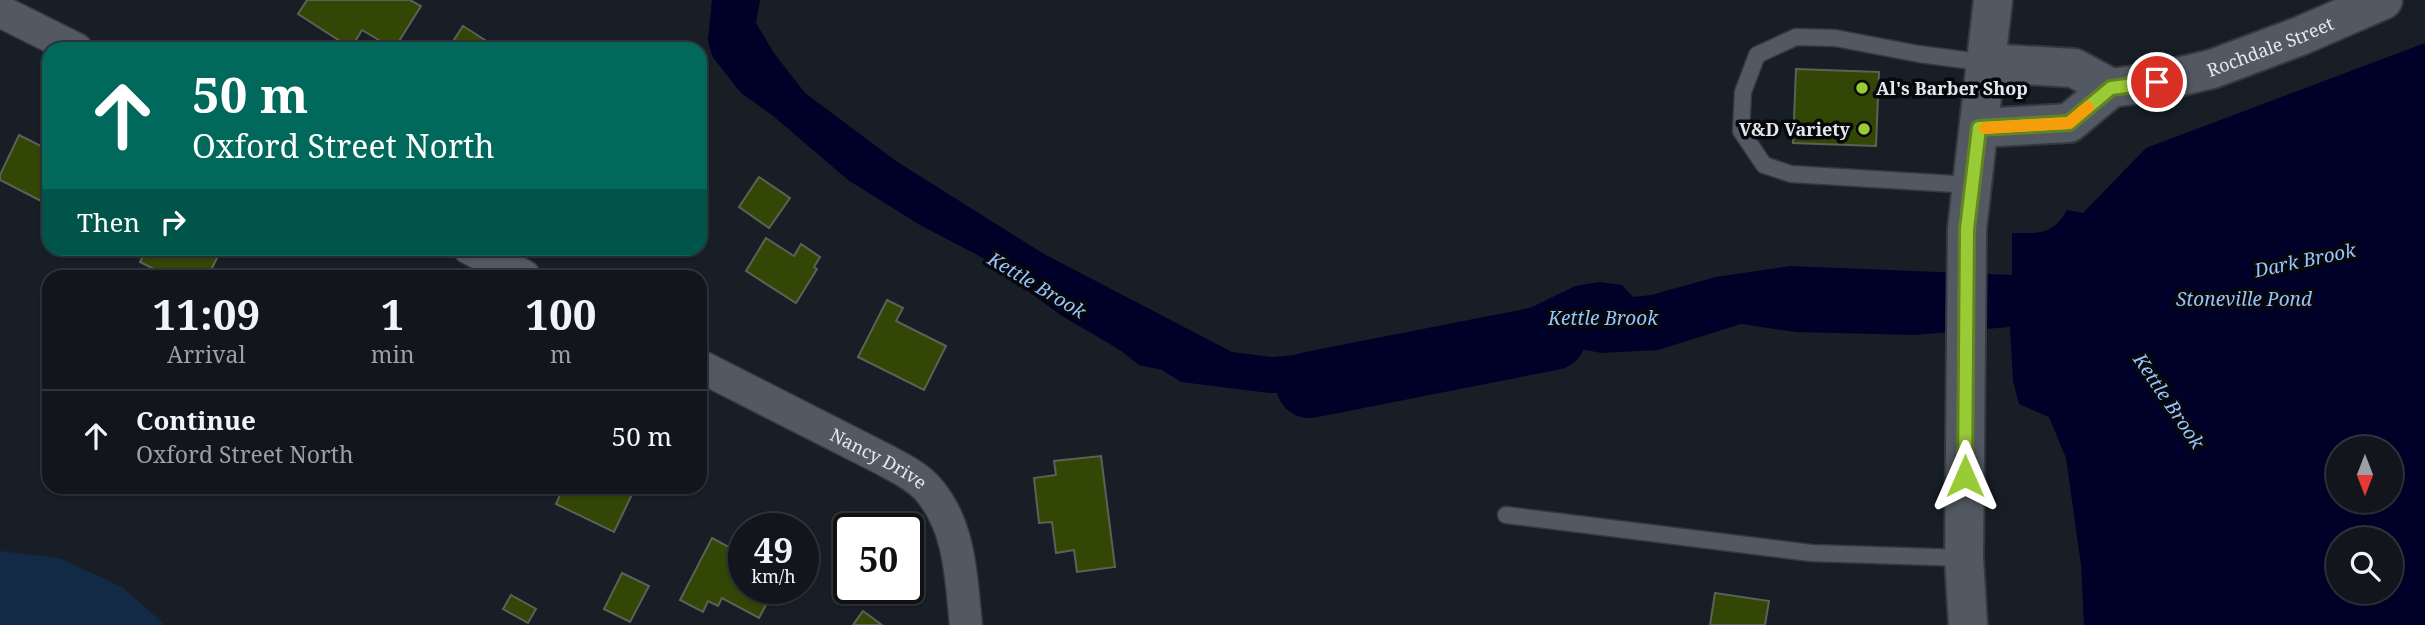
<!DOCTYPE html>
<style>
:root{--surface:#12161c;--page:#1b1f25;--text:#f1f3f6;--muted:#9c9fa3;--line:#31353b}
body{margin:0;font-family:"Noto Serif",serif;background:var(--page);color:var(--text);height:100vh;display:flex;flex-direction:column;font-size:26px;white-space:nowrap}
*{box-sizing:border-box;margin:0}
p{font-size:23px;color:var(--muted)}
.icon{flex:none;width:38px;height:38px;fill:none;stroke:currentColor;stroke-width:2;stroke-linecap:round;stroke-linejoin:round}
.map{position:relative;flex:1;overflow:hidden}
.panel{position:absolute;left:42px;top:270px;width:665px;height:224px;display:flex;flex-direction:column;background:var(--surface);border-radius:21px;box-shadow:0 2px 5px #0004,0 0 0 2px var(--line)}
.panel>*{flex:none}
.guide{position:absolute;left:42px;top:42px;width:665px;height:214px;border-radius:21px;box-shadow:0 2px 5px #0004,0 0 0 2px var(--line);background:#00695c;color:#fff;overflow:hidden}
.needle{width:46px;rotate:180deg}
.buttons{position:absolute;left:2326px;top:436px;display:grid;gap:14px}
.buttons a{display:grid;place-items:center;width:77px;height:77px;border-radius:50%;background:var(--surface);box-shadow:0 2px 5px #0004,0 0 0 2px var(--line);font-size:35px}
.speed{position:absolute;left:728px;top:513px;display:flex;gap:14px;font-size:35px;font-weight:700;text-align:center}
.speed>*{display:grid;place-content:center;width:91px;height:91px;border-radius:50%;background:var(--surface);box-shadow:0 2px 5px #0004,0 0 0 2px var(--line);line-height:1}
.speed small{font-size:18px;font-weight:400}
.speed .limit{border:4px solid #111;border-radius:10px;background:#fff;color:#111}
.pin{position:absolute;display:grid;place-items:center;width:60px;height:60px;color:#fff;margin:-30px;border:4px solid #fff;border-radius:50%;box-shadow:0 2px 7px #0007}
.me{position:absolute;width:77px;margin:-38px;rotate:0deg;stroke-linejoin:round;filter:drop-shadow(0 0 5px #0008)}
.turn{display:flex;align-items:center;gap:24px;height:147px;padding:0 35px;font-size:32px}
.turn .icon{width:91px;height:91px;stroke-width:2.5}
.turn b{display:block;font-size:49px;line-height:60px}
.then{display:flex;align-items:center;height:66px;padding:0 35px;background:#0003;gap:14px;font-size:26px}
.eta{display:flex;justify-content:space-evenly;align-items:center;height:119px;text-align:center}
.eta b{font-size:42px;font-weight:700;line-height:49px}
ul{padding:0;list-style:none}
li{display:flex;align-items:center;gap:21px;height:91px;padding:0 35px;border-top:2px solid var(--line)}
li div{flex:1}
li b{display:block;font-size:26px}
li em{font-style:normal}
.map>svg:first-child{display:block}
</style>
<div class="map">
<svg width="2425" height="625" viewBox="0 0 2425 625">
<rect width="100%" height="100%" fill="#181e25"/>
<!-- green -->
<path fill="#132a47" d="M0,551L59,558L122,587L165,625H0Z"/>
<!-- water -->
<path fill="#000128" fill-rule="evenodd" d="M712,0H760L756,23L774,53L805,93L896,161L1044,254L1232,352L1272,357L1306,354L1326,357L1356,355L1433,333L1483,330L1504,324L1520,313L1575,286L1599,282L1622,285L1633,297L1651,295L1716,277L1790,266L2012,275V233C2039,233 2052,236 2067,210L2083,213L2146,148L2425,43V625H2084L2081,565L2066,458L2049,417L2019,404L2013,381L2010,327L1914,335L1796,332L1741,324L1658,350L1601,353L1556,344L1427,360L1393,368L1367,381L1334,391L1269,393L1181,382L1162,370L1139,365L1120,350L1062,316L985,259L920,225L848,180L772,115L741,93L712,56L708,40ZM2338,448H2390V500H2338ZM2338,539H2390V592H2338Z"/>
<g fill="none" stroke-linecap="round" stroke-linejoin="round">
<!-- river -->
<path stroke="#000128" stroke-width="66" d="M1309,385L1553,337"/>
</g>
<!-- building -->
<g fill="#324606" stroke="#5c6157" stroke-width="2">
<path d="M307,0H410L421,6L394,49L362,30L351,48L298,14Z"/>
<path d="M463,26L488,42L484,49H448Z"/>
<path d="M1796,69L1879,72L1876,146L1793,143Z"/>
<path d="M19,135L49,150V205L0,180V175Z"/>
<path d="M759,177L790,198L769,228L739,207Z"/>
<path d="M766,238L794,256L801,244L820,257L814,267L817,269L796,303L746,271Z"/>
<path d="M147,248H222L208,276H168L140,262Z"/>
<path d="M887,300L903,308L896,321L946,346L924,390L858,357Z"/>
<path d="M1101,456L1115,567L1077,572L1074,550L1056,553L1052,522L1039,523L1034,478L1056,475L1054,461Z"/>
<path d="M564,486H636L614,532L556,504Z"/>
<path d="M712,538L734,550L738,542L744,545V588H775L759,618L722,598L718,606L708,601L703,612L680,600Z"/>
<path d="M622,573L649,586L630,622L604,609Z"/>
<path d="M1715,593L1769,601L1765,625H1710Z"/>
<path d="M511,595L536,609L528,623L503,609Z"/>
<path d="M863,611L882,625H853Z"/>
</g>
<g fill="none" stroke-linecap="round" stroke-linejoin="round">
<!-- service casing -->
<g stroke="#35393f" stroke-width="19">
<g id="service">
<path d="M1971,185L1791,174L1764,165L1741,131L1743,92L1757,55L1796,37L1835,38L1919,54L1987,63"/>
<path d="M1506,515L1811,553L1964,558"/>
</g>
</g>
<!-- minor casing -->
<g stroke="#35393f" stroke-width="35">
<g id="minor">
<path d="M0,11L76,49"/>
<path d="M469,248L524,276"/>
<path id="s1" d="M700,366L883,459C898,467 917,476 928,489C961,527 961,579 966,625"/>
</g>
</g>
<!-- tertiary casing -->
<g stroke="#35393f" stroke-width="42">
<g id="tertiary">
<path d="M1987,63L2074,68L2111,88"/>
<path id="s2" d="M1979,128L2069,123L2111,88L2157,82L2212,69L2300,36L2383,0"/>
</g>
</g>
<!-- secondary casing -->
<g stroke="#35393f" stroke-width="42">
<path id="secondary" d="M1968,625L1964,558L1967,229L1993,0"/>
</g>
<!-- service -->
<use href="#service" stroke="#525962" stroke-width="16"/>
<!-- minor -->
<use href="#minor" stroke="#525962" stroke-width="32"/>
<!-- tertiary -->
<use href="#tertiary" stroke="#525962" stroke-width="38"/>
<!-- secondary -->
<use href="#secondary" stroke="#525962" stroke-width="38"/>
</g>
<g fill="none" stroke-linecap="round" stroke-linejoin="round">
<!-- route casing -->
<g stroke="#638423" stroke-width="18">
<path id="route" d="M1965,476L1967,229L1979,128L2069,123L2111,88L2157,82"/>
</g>
<!-- route -->
<use href="#route" stroke="#99cb36" stroke-width="12"/>
<!-- slow -->
<path stroke="#f59e0b" stroke-width="12" d="M1985,128L2069,123L2088,107"/>
</g>
<!-- markers -->
<g fill="#99cb36" stroke="#06080b" stroke-width="2.5">
<circle cx="1862" cy="88" r="7"/>
<circle cx="1864" cy="129" r="7"/>
</g>
<g text-anchor="middle" dominant-baseline="central" stroke-width="7" stroke-linejoin="round" paint-order="stroke">
<!-- street labels -->
<g font-size="18" fill="#e4e8ed" stroke="#06080b">
<text stroke="none"><textPath href="#s2" startOffset="310">Rochdale Street</textPath></text>
<text stroke="none"><textPath href="#s1" startOffset="201">Nancy Drive</textPath></text>
</g>
<!-- poi labels -->
<g font-size="18" font-weight="bold" fill="#e4e8ed" stroke="#06080b" text-anchor="start">
<text x="1876" y="88">Al's Barber Shop</text>
<text x="1850" y="129" text-anchor="end">V&amp;D Variety</text>
</g>
<!-- water labels -->
<g font-size="19" font-style="italic" fill="#97c3fd" stroke="#06080b">
<text transform="translate(2305 260) rotate(-12)">Dark Brook</text>
<text transform="translate(1037 285) rotate(31)">Kettle Brook</text>
<text x="2244" y="299">Stoneville Pond</text>
<text x="1603" y="318">Kettle Brook</text>
<text transform="translate(2169 401) rotate(56)">Kettle Brook</text>
</g>
</g>
</svg>
<div class="buttons">
<a><svg class="needle" viewBox="-14 -14 28 28"><path d="M0-13l5 13h-10z" fill="#e53935"/><path d="M0 13l5-13h-10z" fill="#9c9fa3"/></svg></a>
<a><svg class="icon" aria-label="search" viewBox="0 0 24 24"><circle cx="10" cy="10" r="6"/><path d="M15 15l6 6"/></svg></a>
</div>
<div class="speed"><div>49<small>km/h</small></div><div class="limit">50</div></div>
<div class="pin" style="left:2157px;top:82px;background:#d93025"><svg class="icon" aria-label="arrive" viewBox="0 0 24 24"><path d="M6 21V4h12l-3 4 3 4H6"/></svg></div>
<svg class="me" style="left:1965px;top:476px" viewBox="-20 -20 40 40"><path d="M0-17L14 15 0 8-14 15z" fill="#99cb36" stroke="#fff" stroke-width="4"/></svg>
<div class="guide">
<div class="turn"><svg class="icon" aria-label="ahead" viewBox="0 0 24 24"><path d="M12 20V5M6 11l6-6 6 6"/></svg><div><b>50 m</b>Oxford Street North</div></div>
<div class="then">Then<svg class="icon" aria-label="right" viewBox="0 0 24 24"><path d="M7 20v-9h11M14 6l5 5-5 5"/></svg></div>
</div>
<section class="panel">
<div class="eta">
<div><b>11:09</b><p>Arrival</p></div>
<div><b>1</b><p>min</p></div>
<div><b>100</b><p>m</p></div>
</div>
<ul>
<li><svg class="icon" aria-label="ahead" viewBox="0 0 24 24"><path d="M12 20V5M6 11l6-6 6 6"/></svg><div><b>Continue</b><p>Oxford Street North</p></div><em>50 m</em></li>
</ul>
</section>
</div>
